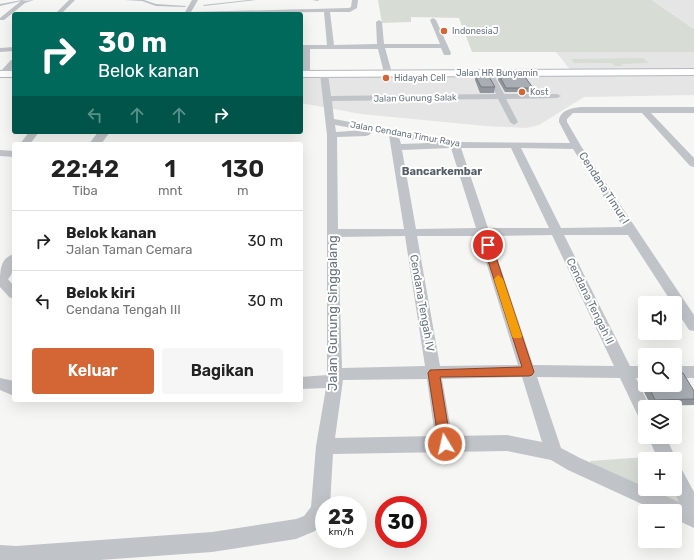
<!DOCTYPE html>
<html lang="id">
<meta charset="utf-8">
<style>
:root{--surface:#fff;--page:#f6f6f6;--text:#222;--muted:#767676;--line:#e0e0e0;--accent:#d46636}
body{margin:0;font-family:Rubik,sans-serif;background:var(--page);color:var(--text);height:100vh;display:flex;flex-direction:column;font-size:15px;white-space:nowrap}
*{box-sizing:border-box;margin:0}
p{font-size:13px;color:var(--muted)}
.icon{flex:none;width:22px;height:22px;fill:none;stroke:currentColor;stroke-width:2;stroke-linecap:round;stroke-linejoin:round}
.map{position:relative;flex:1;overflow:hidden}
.side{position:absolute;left:12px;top:142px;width:291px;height:260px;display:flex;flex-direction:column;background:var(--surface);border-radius:4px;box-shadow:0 4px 16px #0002}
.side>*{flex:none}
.hud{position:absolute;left:12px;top:12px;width:291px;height:122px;border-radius:4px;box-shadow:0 4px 16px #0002;background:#00695c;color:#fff;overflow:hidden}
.tools{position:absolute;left:638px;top:296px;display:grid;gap:8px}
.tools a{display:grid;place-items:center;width:44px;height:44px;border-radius:4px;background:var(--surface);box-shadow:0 4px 16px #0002;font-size:20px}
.speed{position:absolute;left:315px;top:496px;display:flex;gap:8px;font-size:20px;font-weight:700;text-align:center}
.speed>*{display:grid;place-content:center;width:52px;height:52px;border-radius:50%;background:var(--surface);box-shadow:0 4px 16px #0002;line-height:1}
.speed small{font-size:10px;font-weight:400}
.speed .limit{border:6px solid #d22;background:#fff;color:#111}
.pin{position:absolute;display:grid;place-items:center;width:34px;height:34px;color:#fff;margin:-17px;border:2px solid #fff;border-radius:50%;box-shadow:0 1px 4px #0007}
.me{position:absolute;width:44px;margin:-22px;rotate:351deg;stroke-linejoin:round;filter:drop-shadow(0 0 3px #0008)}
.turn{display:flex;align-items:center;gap:14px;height:84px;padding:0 20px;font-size:18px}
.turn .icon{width:52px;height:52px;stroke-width:2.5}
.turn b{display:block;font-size:28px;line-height:34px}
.lanes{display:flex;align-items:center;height:38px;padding:0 20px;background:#0003;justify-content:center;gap:20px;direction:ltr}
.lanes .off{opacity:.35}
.eta{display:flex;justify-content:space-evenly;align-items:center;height:68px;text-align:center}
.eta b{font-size:24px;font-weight:600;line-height:28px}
.button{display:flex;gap:8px;margin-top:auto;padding:8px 20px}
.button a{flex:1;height:46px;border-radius:4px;background:var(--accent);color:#fff;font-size:16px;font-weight:600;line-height:46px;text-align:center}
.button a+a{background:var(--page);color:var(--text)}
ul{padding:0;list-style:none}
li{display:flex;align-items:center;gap:12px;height:60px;padding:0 20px;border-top:1px solid var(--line)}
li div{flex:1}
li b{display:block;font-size:15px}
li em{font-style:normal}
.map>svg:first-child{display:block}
</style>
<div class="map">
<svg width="694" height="560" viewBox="0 0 694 560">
<rect width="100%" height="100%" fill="#f6f6f4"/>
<!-- built -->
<g fill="#e4e5e4">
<path d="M652,0H694V29L660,5Z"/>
<path d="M556,52H694V95L584,97L539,125L527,128L486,126L361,114L301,103V74L572,72Z"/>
</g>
<!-- green -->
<g fill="#d7ddd5">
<path d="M378,0H652L694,29V52H472L459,18L411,17V22L382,23Z"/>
<path d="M643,58L649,63L621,64L623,66H615L612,63H574L571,59Z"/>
<path d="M660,456L662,459H645V489H675L686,510L595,474L590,461Z"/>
</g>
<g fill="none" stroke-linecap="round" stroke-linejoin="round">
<!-- stream -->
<g fill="#bbc3c9" fill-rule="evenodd">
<path d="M22,0H26L0,6V4Z"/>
<path d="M124,0H144L156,4L186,6L185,7L156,6L142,1Z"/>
<path d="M248,0H256L204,6L203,5Z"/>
<path d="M312,0H319L318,1Z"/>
</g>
<!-- secondary casing -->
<g stroke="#b5b9bd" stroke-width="2">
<g id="secondary">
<path d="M694,69V75L301,77V71Z"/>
<rect x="0" y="71" width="14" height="6"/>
</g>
</g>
<!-- minor -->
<g fill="#c0c3c7" fill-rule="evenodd">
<path d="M34,0L25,3L4,20H0V18L21,1Z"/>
<path d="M69,0H75L61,14H55Z"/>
<path d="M192,0H198L191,12L349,8L351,7L352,0H358L357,8L350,12H330L334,45L377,44L376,22L379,20L382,22L384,44H440L430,20L433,18L436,20L451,53L450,55H444L441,48H385L392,73L388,75L384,73L378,49H310V74L306,76L302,74L303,49H301V45H327L324,12L162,14L165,12H185Z"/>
<path d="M14,47V51L0,52V48Z"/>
<path d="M11,60H14V66L6,76H0V72Z"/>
<path d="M486,71H492L504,94H557L561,96L557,98L506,99L518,122L514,125L510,122L498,99L332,101L334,119L455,142L570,143L559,122C559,110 572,108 581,107H694V113H651L694,158V167L690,166L642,113H573L567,119V122L581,146L694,315V331L689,330L675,308V303H672L628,235H564L630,366H645V378H636L650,407H645V420L639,418L620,378L537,377L561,448L580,458L645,487V489H650L679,502L673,489H675V465L681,468L694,492V528L675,519V511H657L568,470L551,460L507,451L333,454L330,505H324V521L315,531L296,539L212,552L100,560H0V545L16,546L212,532L296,519L304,516L311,507L316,446L326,388L301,389V377L327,375V135L320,74L324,72L328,74L331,96L496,94L485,73ZM335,125L364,130L336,132ZM369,131L389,135L404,229H338L337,137L366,136L369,135L371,133ZM399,137L430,143L401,144ZM451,148L476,228L416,229L402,150ZM461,148H511L549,228H488ZM521,148L573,149L623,227L561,228ZM552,235L614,366L533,365L490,236ZM405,236L425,366L342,368L338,237ZM417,236H478L518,365L440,366ZM522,377L542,442L507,435L452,436L442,379ZM427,379L435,436L335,438L343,380Z"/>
<path d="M29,132H39L30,144H20Z"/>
<path d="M0,150L14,151V157L0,156Z"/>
<path d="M0,275L5,276L14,286V299L9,297L0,287Z"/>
<rect x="675" y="366" width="19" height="12"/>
<path d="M0,378L14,381V396L0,390Z"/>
<path d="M648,437H666L676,459L675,461V459H658Z"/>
</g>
<!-- tertiary -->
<g fill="#c0c3c7" fill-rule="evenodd">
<path d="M98,132H110L101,144H89Z"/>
<path d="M14,254C14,266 14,280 0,283C0,271 0,258 14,254Z"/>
</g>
<!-- secondary -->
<use href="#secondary" fill="#fff" fill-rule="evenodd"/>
</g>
<!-- wall -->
<g fill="#90969b">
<path d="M475,75L495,87L494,93H480L475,80Z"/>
<path d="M499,75L533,88L532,92H505L498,80Z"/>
<path d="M642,373H645V385H675L694,391V405L651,406L638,380Z"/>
</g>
<!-- building -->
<g fill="#a8aeb4" stroke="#767a7e">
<path d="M523,74L533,88H506L499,75Z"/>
<path d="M475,75H488L495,87H481Z"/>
<path d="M642,373H645V379Z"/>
<path d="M675,373H683L694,391V399L655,400L648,385H675Z"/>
</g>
<!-- route -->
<path fill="#d46636" stroke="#8a4223" d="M485,243H488L492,245L534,372L532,375L529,376L440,377L451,444L449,448L445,450L440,448L439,444L428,373L430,370L522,367L483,245Z"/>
<!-- slow -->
<path fill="#f59e0b" d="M498,275L503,279L522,336L521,338H513L512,336L494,279Z"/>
<!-- markers -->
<g fill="#d46636" stroke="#fff" stroke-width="1.5">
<circle cx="444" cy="31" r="4"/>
<circle cx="386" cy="78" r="4"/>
<circle cx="522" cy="92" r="4"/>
</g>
<g text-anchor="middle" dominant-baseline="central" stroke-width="4" stroke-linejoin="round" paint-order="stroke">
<!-- far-poi labels -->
<g font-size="9" fill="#687582" stroke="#fff" text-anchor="start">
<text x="452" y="31">IndonesiaJ</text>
<text x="394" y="78">Hidayah Cell</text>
<text x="530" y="92">Kost</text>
</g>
<!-- far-street labels -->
<g font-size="9" fill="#687582" stroke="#fff">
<text x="497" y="73">Jalan HR Bunyamin</text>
<text transform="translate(415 98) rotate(-1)">Jalan Gunung Salak</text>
<text transform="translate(405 134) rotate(10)">Jalan Cendana Timur Raya</text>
</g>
<!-- far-quarter labels -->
<g font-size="11" font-weight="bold" fill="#555e68" stroke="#fff">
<text x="442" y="171">Bancarkembar</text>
</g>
<!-- street labels -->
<g font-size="11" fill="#687582" stroke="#fff">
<text transform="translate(604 188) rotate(57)">Cendana Timur I</text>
<text transform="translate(590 301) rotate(64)">Cendana Tengah II</text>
<text transform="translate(422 303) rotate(80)">Cendana Tengah IV</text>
</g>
<!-- near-street labels -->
<g font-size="13" fill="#687582" stroke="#fff">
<text transform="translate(332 313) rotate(-90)">Jalan Gunung Singgalang</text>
</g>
</g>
</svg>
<div class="tools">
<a><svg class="icon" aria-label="sound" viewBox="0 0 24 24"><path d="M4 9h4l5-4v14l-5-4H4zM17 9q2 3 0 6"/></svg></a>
<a><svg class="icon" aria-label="search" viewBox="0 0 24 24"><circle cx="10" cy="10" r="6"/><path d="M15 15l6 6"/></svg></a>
<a><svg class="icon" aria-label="layers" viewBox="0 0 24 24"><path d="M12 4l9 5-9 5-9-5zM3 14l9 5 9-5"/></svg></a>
<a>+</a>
<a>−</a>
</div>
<div class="speed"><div>23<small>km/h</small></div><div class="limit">30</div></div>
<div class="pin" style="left:488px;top:245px;background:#d93025"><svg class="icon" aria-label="arrive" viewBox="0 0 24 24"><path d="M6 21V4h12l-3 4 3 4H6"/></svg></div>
<svg class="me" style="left:445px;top:444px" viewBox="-20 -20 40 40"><circle r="17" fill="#d46636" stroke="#fff" stroke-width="3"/><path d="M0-11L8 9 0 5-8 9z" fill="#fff"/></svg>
<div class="hud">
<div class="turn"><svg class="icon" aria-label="right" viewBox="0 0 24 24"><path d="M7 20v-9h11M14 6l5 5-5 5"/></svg><div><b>30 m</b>Belok kanan</div></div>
<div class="lanes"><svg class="icon off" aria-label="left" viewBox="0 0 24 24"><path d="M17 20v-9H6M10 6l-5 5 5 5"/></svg><svg class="icon off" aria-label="ahead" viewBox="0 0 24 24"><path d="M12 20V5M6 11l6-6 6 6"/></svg><svg class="icon off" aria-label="ahead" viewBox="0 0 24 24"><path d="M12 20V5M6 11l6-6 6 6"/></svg><svg class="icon" aria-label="right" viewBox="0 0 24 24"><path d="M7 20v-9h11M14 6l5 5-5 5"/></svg></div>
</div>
<section class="side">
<div class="eta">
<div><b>22:42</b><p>Tiba</p></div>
<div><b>1</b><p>mnt</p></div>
<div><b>130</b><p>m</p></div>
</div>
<ul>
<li><svg class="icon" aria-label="right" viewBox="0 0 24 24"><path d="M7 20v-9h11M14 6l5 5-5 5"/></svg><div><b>Belok kanan</b><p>Jalan Taman Cemara</p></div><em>30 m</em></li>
<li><svg class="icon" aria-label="left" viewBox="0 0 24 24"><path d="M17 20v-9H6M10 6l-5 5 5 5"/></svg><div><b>Belok kiri</b><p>Cendana Tengah III</p></div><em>30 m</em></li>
</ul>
<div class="button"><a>Keluar</a><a>Bagikan</a></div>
</section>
</div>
